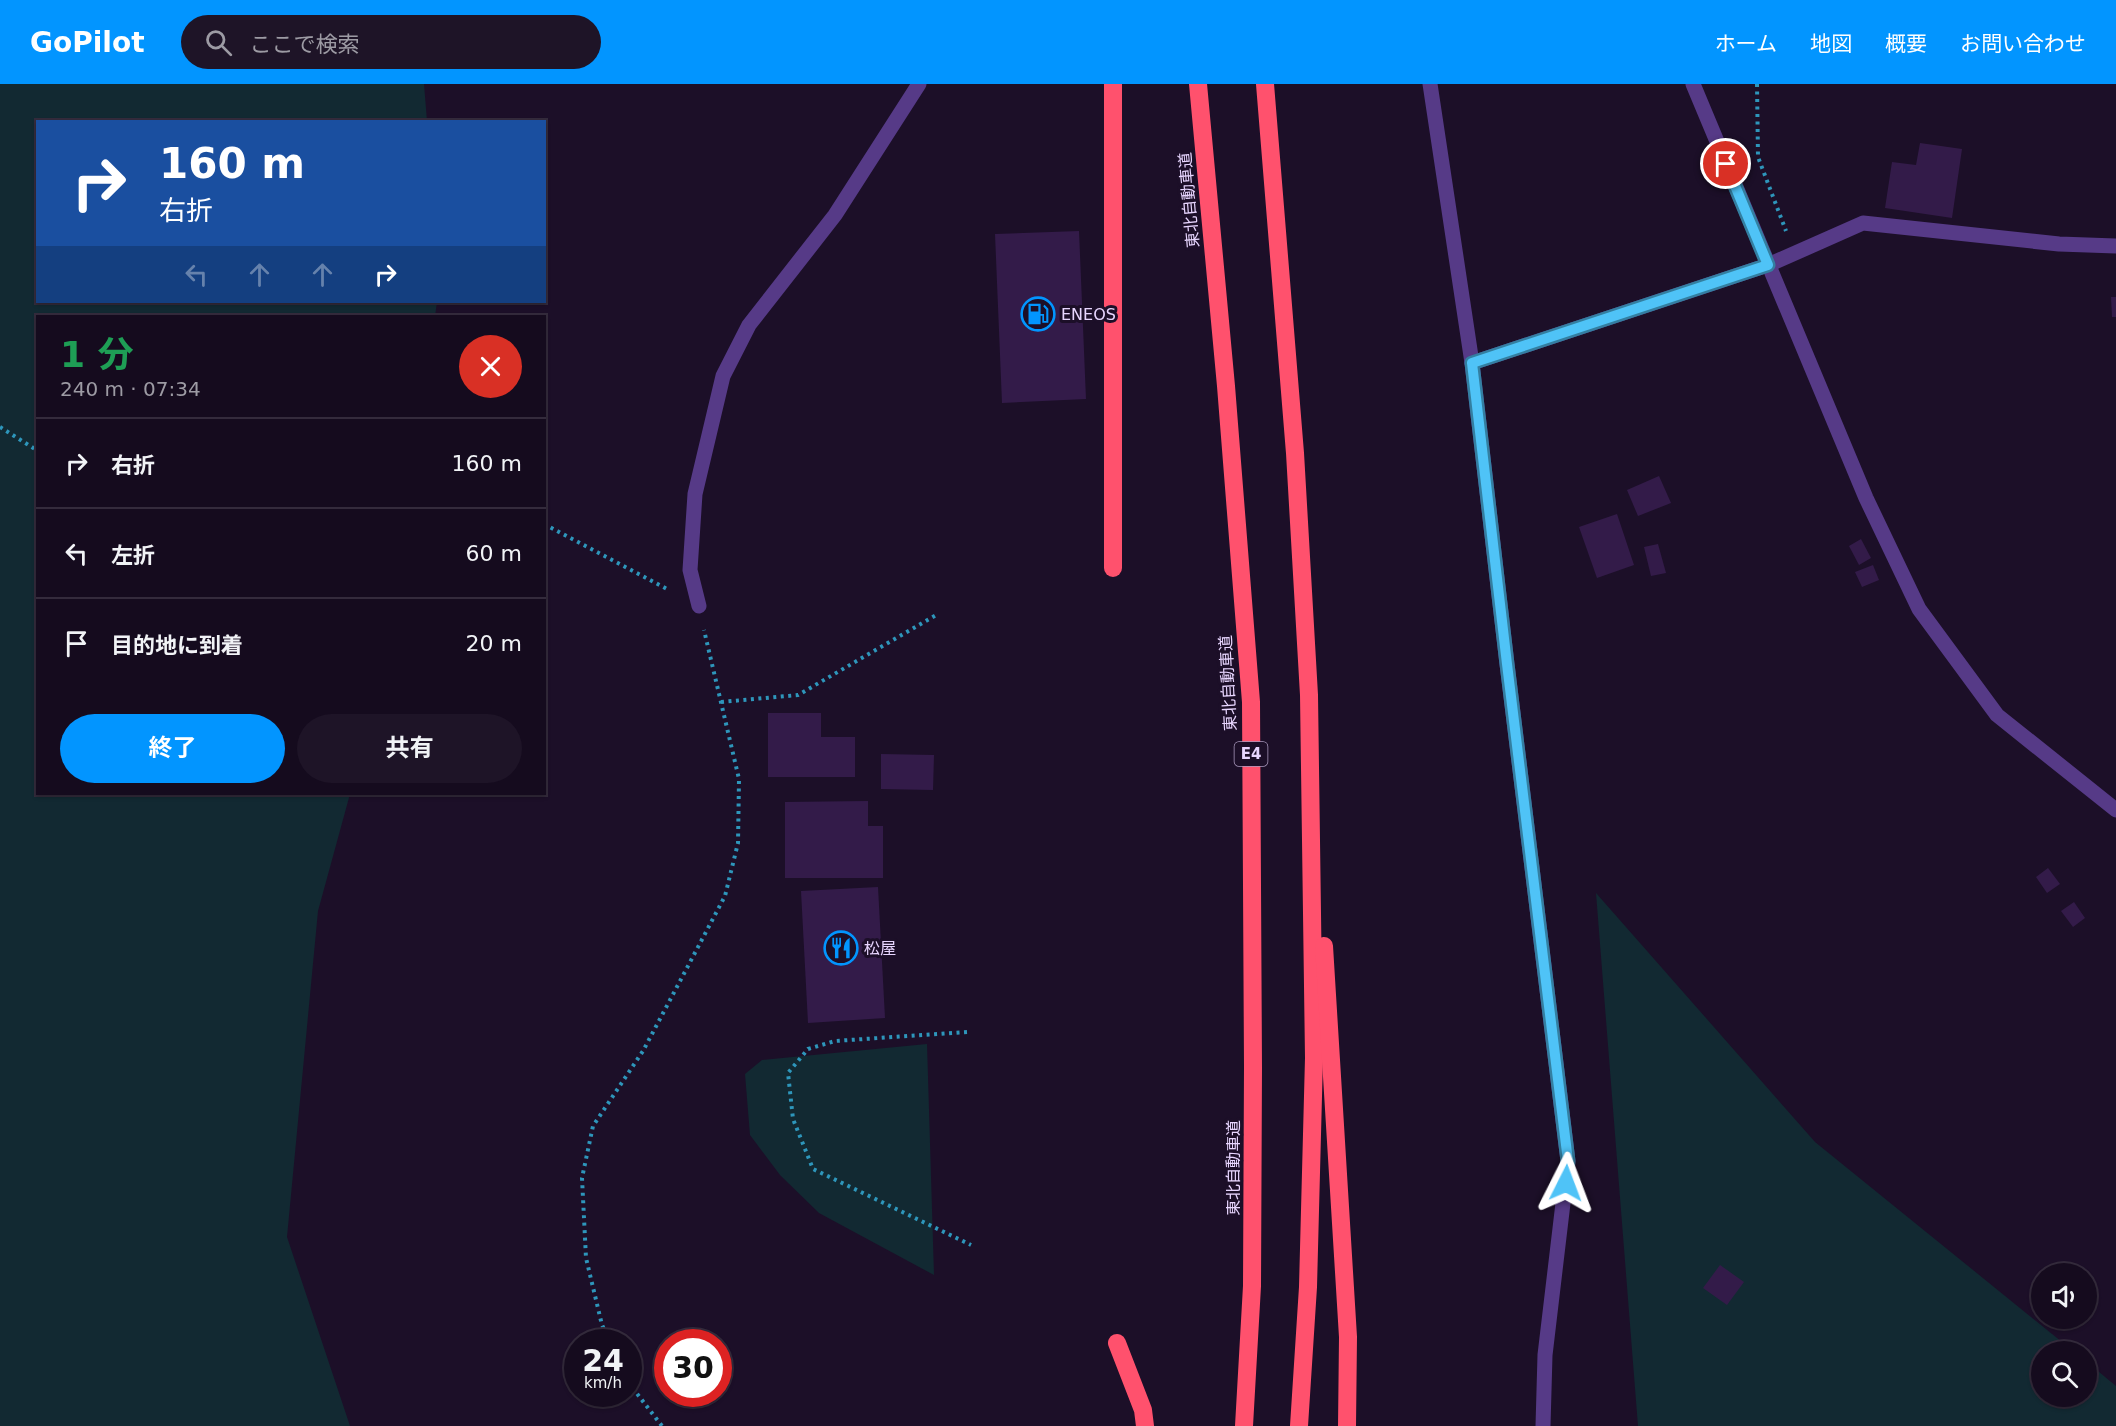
<!DOCTYPE html>
<html lang="ja">
<meta charset="utf-8">
<style>
:root{--surface:#150b1e;--page:#1e1427;--text:#f1f3f6;--muted:#9d9ba4;--line:#342b3c;--accent:#0295ff}
body{margin:0;font-family:"DejaVu Sans","Noto Sans JP",sans-serif;background:var(--page);color:var(--text);height:100vh;display:flex;flex-direction:column;font-size:22px;white-space:nowrap}
*{box-sizing:border-box;margin:0}
p{font-size:20px;color:var(--muted)}
.icon{flex:none;width:33px;height:33px;fill:none;stroke:currentColor;stroke-width:2;stroke-linecap:round;stroke-linejoin:round}
.map{position:relative;flex:1;overflow:hidden}
.sheet{position:absolute;left:36px;top:231px;width:510px;height:480px;display:flex;flex-direction:column;background:var(--surface);border-radius:0px;box-shadow:0 2px 4px #0004,0 0 0 2px var(--line)}
.sheet>*{flex:none}
.top-card{position:absolute;left:36px;top:36px;width:510px;height:183px;border-radius:0px;box-shadow:0 2px 4px #0004,0 0 0 2px var(--line);background:#1a4fa0;color:#fff;overflow:hidden}
.buttons{position:absolute;left:2031px;top:1179px;display:grid;gap:12px}
.buttons a{display:grid;place-items:center;width:66px;height:66px;border-radius:50%;background:var(--surface);box-shadow:0 2px 4px #0004,0 0 0 2px var(--line);font-size:30px}
.speed{position:absolute;left:564px;top:1245px;display:flex;gap:12px;font-size:30px;font-weight:700;text-align:center}
.speed>*{display:grid;place-content:center;width:78px;height:78px;border-radius:50%;background:var(--surface);box-shadow:0 2px 4px #0004,0 0 0 2px var(--line);line-height:1}
.speed small{font-size:15px;font-weight:400}
.speed .limit{border:9px solid #d22;background:#fff;color:#111}
.pin{position:absolute;display:grid;place-items:center;width:51px;height:51px;color:#fff;margin:-26px;border:3px solid #fff;border-radius:50%;box-shadow:0 2px 6px #0007}
.me{position:absolute;width:66px;margin:-33px;rotate:3deg;stroke-linejoin:round;filter:drop-shadow(0 0 4px #0008)}
.turn{display:flex;align-items:center;gap:21px;height:126px;padding:0 24px;font-size:27px}
.turn .icon{width:78px;height:78px;stroke-width:2.5}
.turn b{display:block;font-size:42px;line-height:51px}
.lanes{display:flex;align-items:center;height:57px;padding:0 24px;background:#0003;justify-content:center;gap:30px;direction:ltr}
.lanes .off{opacity:.35}
.round{display:grid;place-items:center;flex:none;width:63px;height:63px;border-radius:32px;background:var(--page)}
.head{display:flex;align-items:center;justify-content:space-between;height:102px;padding:0 24px}
h1{font-size:36px;font-weight:700;line-height:45px;color:#1e9e55}
.action{display:flex;gap:12px;margin-top:auto;padding:12px 24px}
.action a{flex:1;height:69px;border-radius:36px;background:var(--accent);color:#fff;font-size:24px;font-weight:700;line-height:69px;text-align:center}
.action a+a{background:var(--page);color:var(--text)}
ul{padding:0;list-style:none}
li{display:flex;align-items:center;gap:18px;height:90px;padding:0 24px;border-top:2px solid var(--line)}
li div{flex:1}
li b{display:block;font-size:22px}
li em{font-style:normal}
header{display:flex;align-items:center;gap:36px;box-sizing:border-box;height:84px;padding:0 30px;background:var(--accent);color:#fff}
header strong{font-size:28px}
nav{display:flex;gap:33px;margin-inline-start:auto;font-size:21px}
.search{width:420px;height:54px;background:var(--page);display:flex;align-items:center;gap:15px;box-sizing:border-box;padding:0 21px;border-radius:33px;color:var(--muted);font-size:22px}
.map>svg:first-child{display:block}
</style>
<header>
<strong>GoPilot</strong>
<div class="search"><svg class="icon" aria-label="search" viewBox="0 0 24 24"><circle cx="10" cy="10" r="6"/><path d="M15 15l6 6"/></svg>ここで検索</div>
<nav><a>ホーム</a><a>地図</a><a>概要</a><a>お問い合わせ</a></nav>
</header>
<div class="map">
<svg width="2116" height="1342" viewBox="0 0 2116 1342">
<rect width="100%" height="100%" fill="#1c0f28"/>
<!-- green -->
<g fill="#122932">
<path d="M0,0H424L427,37L38,38V218H437L435,232H38V710H350L318,827L287,1153L350,1342H0Z"/>
<path d="M1596,809L1815,1058L2073,1267L2042,1268V1312H2086L2087,1278L2116,1302V1342H1638Z"/>
<path d="M927,960L934,1191L819,1129L780,1091L750,1051L745,990L762,976Z"/>
</g>
<!-- building -->
<g fill="#331b49">
<path d="M1920,59L1962,65L1952,134L1885,124L1892,78L1916,81Z"/>
<path d="M1079,147L1086,315L1002,319L995,150Z"/>
<path d="M2111,213H2116V233H2112Z"/>
<path d="M1659,392L1671,419L1638,432L1627,406Z"/>
<path d="M1617,430L1634,481L1597,494L1579,443Z"/>
<path d="M1861,455L1871,474L1859,481L1849,462Z"/>
<path d="M1658,460L1666,489L1651,492L1644,463Z"/>
<path d="M1873,481L1879,496L1862,503L1855,488Z"/>
<path d="M768,629H821V653H855V693H768Z"/>
<path d="M881,670L934,671L933,706L881,705Z"/>
<path d="M868,717V742H883V794H785V718Z"/>
<path d="M2048,784L2060,800L2047,809L2036,793Z"/>
<path d="M878,803L885,934L808,939L801,807Z"/>
<path d="M2074,818L2085,834L2073,843L2061,827Z"/>
<path d="M1720,1181L1744,1198L1727,1221L1703,1204Z"/>
</g>
<g fill="none" stroke-linecap="round" stroke-linejoin="round">
<!-- path -->
<g stroke="#2e96bb" stroke-width="4" stroke-dasharray="3 4.5" stroke-linecap="butt">
<path d="M1757,0L1758,73L1786,147"/>
<path d="M0,343L38,367"/>
<path d="M544,440L669,506"/>
<path d="M721,618L798,611L938,530"/>
<path d="M967,948L835,957L808,965L788,989L793,1035L813,1085L971,1161"/>
<path d="M610,1258L602,1241L586,1174L582,1094L593,1042L643,967L725,812L738,759L739,695L704,546"/>
<path d="M628,1298L662,1342"/>
</g>
<!-- minor -->
<g stroke="#563a87" stroke-width="15">
<path d="M1430,0L1472,279L1507,580L1568,1077L1545,1271L1543,1342"/>
<path d="M1472,279L1768,181L1863,139L2059,160L2116,162"/>
<path d="M699,522L690,486L695,410L723,292L749,241L835,131L919,0"/>
</g>
<!-- tertiary -->
<path stroke="#563a87" stroke-width="15" d="M1693,0L1866,414L1919,525L1997,631L2116,726"/>
<!-- motorway -->
<g stroke="#ff516d" stroke-width="18">
<path d="M1198,0L1226,302L1251,618L1253,983L1252,1202L1244,1342"/>
<path d="M1265,0L1295,369L1309,611L1314,974L1308,1203L1299,1342"/>
<path d="M1113,484V0"/>
<path d="M1324,862L1348,1253L1347,1342"/>
<path d="M1117,1259L1143,1326L1145,1342"/>
</g>
</g>
<g fill="none" stroke-linecap="round" stroke-linejoin="round">
<!-- route casing -->
<g stroke="#337fa1" stroke-width="15">
<path id="route" d="M1566,1099L1568,1077L1507,580L1472,279L1768,181L1726,80"/>
</g>
<!-- route -->
<use href="#route" stroke="#4fc3f7" stroke-width="10"/>
</g>
<!-- icons -->
<defs>
<g id="fuel-ring" transform="scale(1.725)"><circle r="9.5" fill="#1c0f28" stroke="#0295ff" stroke-width="1.5"/><path d="M-5.5-6h7V0h2V4h1.3V-2.5L3-4.5l.8-.8L6-3V5H2.5V1h-1V6h-7ZM-4.2-4.7v3.2H.2V-4.7Z" fill="#0295ff"/></g>
<g id="restaurant-ring" transform="scale(1.725)"><circle r="9.5" fill="#1c0f28" stroke="#0295ff" stroke-width="1.5"/><path d="M-5-6h1v4h1v-4h1v4h1v-4h1v5L-1.5 .5V6h-2V.5L-5-1ZM5-6V6H3V1.5H1.5Q1.5-4 5-6Z" fill="#0295ff"/></g>
</defs>
<g fill-rule="evenodd">
<use href="#fuel-ring" x="1038" y="230"/>
<use href="#restaurant-ring" x="841" y="864"/>
</g>
<g text-anchor="middle" dominant-baseline="central" stroke-width="6" stroke-linejoin="round" paint-order="stroke">
<!-- shield labels -->
<rect fill="#1c0f28" stroke="#ab9abe" stroke-width="1.5" x="1234.5" y="658" width="33" height="24" rx="4.5"/>
<g font-size="15" font-weight="bold" fill="#e8d6ff">
<text x="1251" y="670">E4</text>
</g>
<!-- street labels -->
<g font-size="16" fill="#e8d6ff" stroke="#1c0f28">
<text transform="translate(1189 116) rotate(-95)">東北自動車道</text>
<text transform="translate(1228 599) rotate(-93)">東北自動車道</text>
<text transform="translate(1233 1084) rotate(-90)">東北自動車道</text>
</g>
<!-- poi labels -->
<g font-size="16" fill="#e8d6ff" stroke="#1c0f28" text-anchor="start">
<text x="1061" y="230">ENEOS</text>
<text x="864" y="864">松屋</text>
</g>
</g>
</svg>
<div class="buttons">
<a><svg class="icon" aria-label="sound" viewBox="0 0 24 24"><path d="M4 9h4l5-4v14l-5-4H4zM17 9q2 3 0 6"/></svg></a>
<a><svg class="icon" aria-label="search" viewBox="0 0 24 24"><circle cx="10" cy="10" r="6"/><path d="M15 15l6 6"/></svg></a>
</div>
<div class="speed"><div>24<small>km/h</small></div><div class="limit">30</div></div>
<div class="pin" style="left:1726px;top:80px;background:#d93025"><svg class="icon" aria-label="arrive" viewBox="0 0 24 24"><path d="M6 21V4h12l-3 4 3 4H6"/></svg></div>
<svg class="me" style="left:1566px;top:1099px" viewBox="-20 -20 40 40"><path d="M0-17L14 15 0 8-14 15z" fill="#4fc3f7" stroke="#fff" stroke-width="4"/></svg>
<div class="top-card">
<div class="turn"><svg class="icon" aria-label="right" viewBox="0 0 24 24"><path d="M7 20v-9h11M14 6l5 5-5 5"/></svg><div><b>160 m</b>右折</div></div>
<div class="lanes"><svg class="icon off" aria-label="left" viewBox="0 0 24 24"><path d="M17 20v-9H6M10 6l-5 5 5 5"/></svg><svg class="icon off" aria-label="ahead" viewBox="0 0 24 24"><path d="M12 20V5M6 11l6-6 6 6"/></svg><svg class="icon off" aria-label="ahead" viewBox="0 0 24 24"><path d="M12 20V5M6 11l6-6 6 6"/></svg><svg class="icon" aria-label="right" viewBox="0 0 24 24"><path d="M7 20v-9h11M14 6l5 5-5 5"/></svg></div>
</div>
<section class="sheet">
<div class="head"><div><h1>1 分</h1><p>240 m · 07:34</p></div><a class="round" style="background:#d93025;color:#fff"><svg class="icon" aria-label="close" viewBox="0 0 24 24"><path d="M6 6l12 12M18 6L6 18"/></svg></a></div>
<ul>
<li><svg class="icon" aria-label="right" viewBox="0 0 24 24"><path d="M7 20v-9h11M14 6l5 5-5 5"/></svg><div><b>右折</b></div><em>160 m</em></li>
<li><svg class="icon" aria-label="left" viewBox="0 0 24 24"><path d="M17 20v-9H6M10 6l-5 5 5 5"/></svg><div><b>左折</b></div><em>60 m</em></li>
<li><svg class="icon" aria-label="arrive" viewBox="0 0 24 24"><path d="M6 21V4h12l-3 4 3 4H6"/></svg><div><b>目的地に到着</b></div><em>20 m</em></li>
</ul>
<div class="action"><a>終了</a><a>共有</a></div>
</section>
</div>
